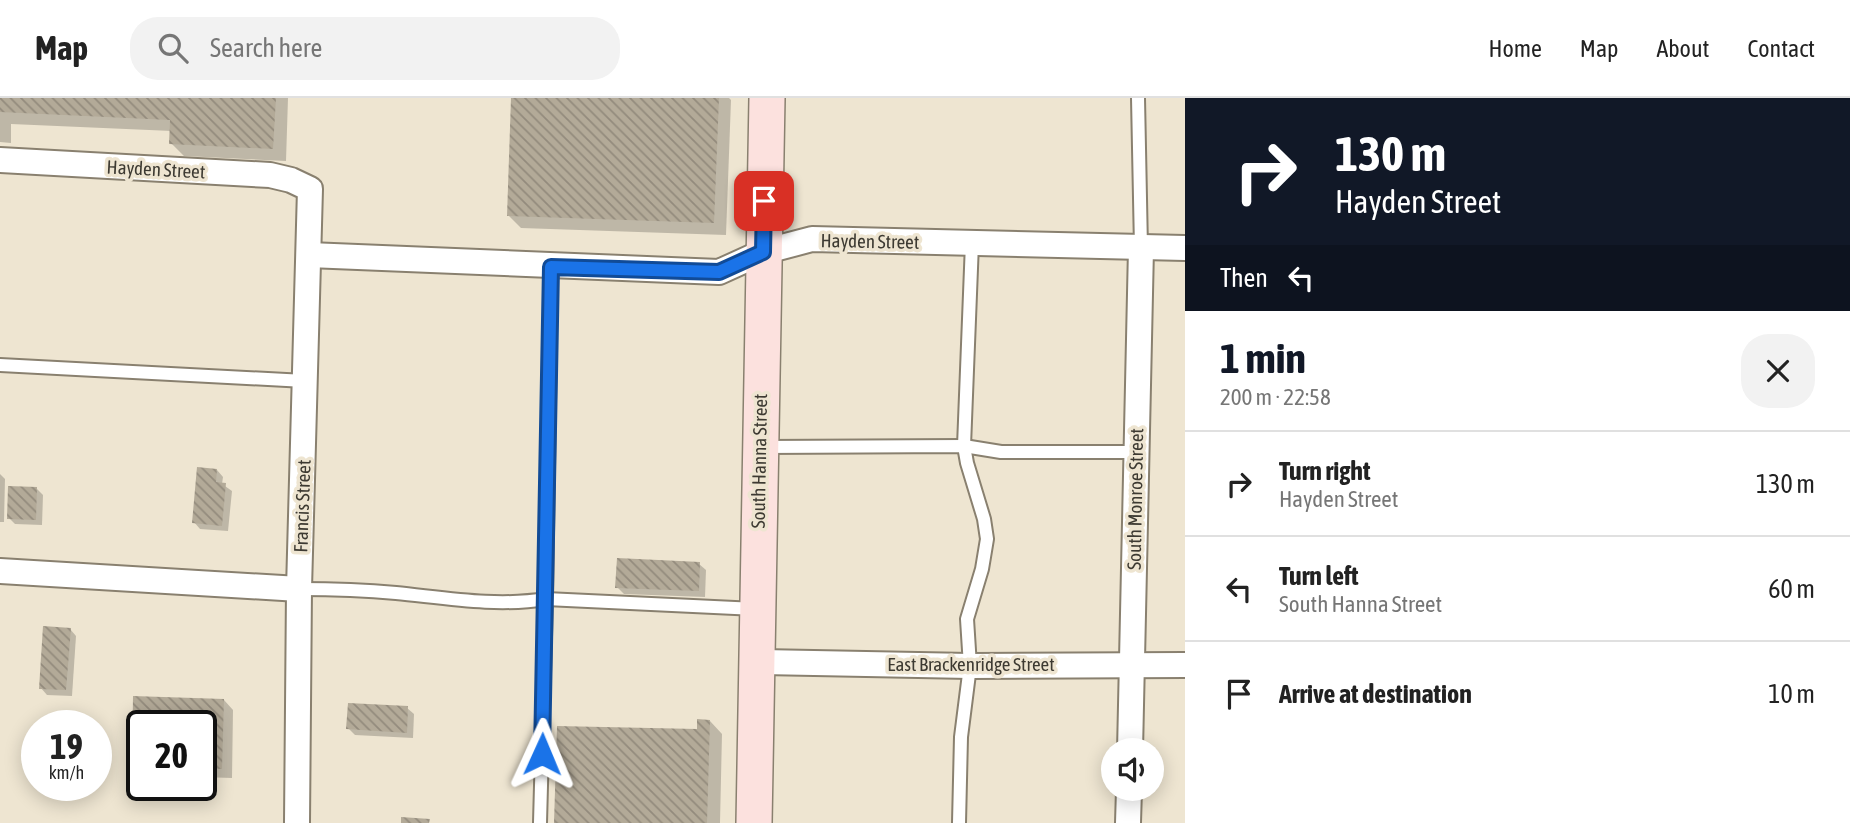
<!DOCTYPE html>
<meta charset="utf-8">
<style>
:root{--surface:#fff;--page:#f2f2f2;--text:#222;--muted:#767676;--line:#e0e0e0;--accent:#111827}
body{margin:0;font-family:"Asap Condensed",sans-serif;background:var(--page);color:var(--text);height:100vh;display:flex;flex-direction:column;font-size:26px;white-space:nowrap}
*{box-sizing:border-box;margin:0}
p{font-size:23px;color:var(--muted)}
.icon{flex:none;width:38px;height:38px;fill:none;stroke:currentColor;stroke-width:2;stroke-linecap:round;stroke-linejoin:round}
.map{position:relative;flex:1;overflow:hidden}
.panel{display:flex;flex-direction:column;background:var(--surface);width:665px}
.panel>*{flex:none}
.hud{background:#111827;color:#fff;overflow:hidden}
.tools{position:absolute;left:1101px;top:640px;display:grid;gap:14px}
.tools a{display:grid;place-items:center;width:63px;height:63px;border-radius:50%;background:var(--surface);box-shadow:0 4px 18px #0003;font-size:35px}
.speed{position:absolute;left:21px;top:612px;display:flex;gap:14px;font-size:35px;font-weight:700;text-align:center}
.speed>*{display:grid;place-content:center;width:91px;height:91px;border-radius:50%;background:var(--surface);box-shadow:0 4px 18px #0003;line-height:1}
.speed small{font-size:18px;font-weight:400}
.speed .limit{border:4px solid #111;border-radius:10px;background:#fff;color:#111}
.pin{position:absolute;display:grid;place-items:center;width:60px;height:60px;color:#fff;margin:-30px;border-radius:14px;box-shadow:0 4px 10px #0006}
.me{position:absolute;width:77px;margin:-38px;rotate:1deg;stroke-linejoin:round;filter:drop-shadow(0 0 5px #0008)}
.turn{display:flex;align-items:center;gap:24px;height:147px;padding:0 35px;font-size:32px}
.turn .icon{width:91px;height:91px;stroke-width:2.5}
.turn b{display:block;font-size:49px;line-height:60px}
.then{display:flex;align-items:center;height:66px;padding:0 35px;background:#0003;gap:14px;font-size:26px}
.round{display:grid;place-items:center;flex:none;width:74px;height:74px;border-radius:28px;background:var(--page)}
.headline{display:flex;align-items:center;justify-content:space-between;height:119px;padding:0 35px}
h1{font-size:42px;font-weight:700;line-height:52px;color:var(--accent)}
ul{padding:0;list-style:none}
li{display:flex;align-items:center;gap:21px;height:105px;padding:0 35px;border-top:2px solid var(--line)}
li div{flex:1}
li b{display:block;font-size:26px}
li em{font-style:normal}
header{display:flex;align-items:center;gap:42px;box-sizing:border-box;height:98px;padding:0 35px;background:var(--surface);border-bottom:2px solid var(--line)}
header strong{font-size:33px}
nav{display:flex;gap:38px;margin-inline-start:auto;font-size:24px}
.search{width:490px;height:63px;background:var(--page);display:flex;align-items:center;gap:18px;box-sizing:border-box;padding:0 24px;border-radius:28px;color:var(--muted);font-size:26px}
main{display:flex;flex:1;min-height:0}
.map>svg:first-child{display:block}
</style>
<header>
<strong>Map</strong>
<div class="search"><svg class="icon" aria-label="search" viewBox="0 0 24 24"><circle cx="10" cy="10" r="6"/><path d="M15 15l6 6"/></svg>Search here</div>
<nav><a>Home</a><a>Map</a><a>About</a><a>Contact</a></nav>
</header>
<main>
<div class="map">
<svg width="1185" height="725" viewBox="0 0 1185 725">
<defs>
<pattern id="building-back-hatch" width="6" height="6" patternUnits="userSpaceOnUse" patternTransform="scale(1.75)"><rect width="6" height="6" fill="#b3aa98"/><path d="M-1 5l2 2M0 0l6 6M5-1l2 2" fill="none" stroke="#938b7d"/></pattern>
</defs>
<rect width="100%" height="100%" fill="#eee5d1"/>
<!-- shadow -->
<g fill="#0003">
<path d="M0,0H288L286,63L184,58L171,45L172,33L11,26V45L0,44Z"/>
<path d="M513,0H729L731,2L726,137L521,130L508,117Z"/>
<path d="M217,372L223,379L222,386L232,393L228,433L200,431L194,424Z"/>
<path d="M0,376L5,381L4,424H0Z"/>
<path d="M37,391L43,397L42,427L15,426L9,420Z"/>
<path d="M699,466L706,472L705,499L624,496L617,489Z"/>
<path d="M70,531L76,538L72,598L47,597L41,590Z"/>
<path d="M135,600L224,602L233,612L232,680L201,679V628H142V676L133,667Z"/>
<path d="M407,610L414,616L413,640L355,637L348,630Z"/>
<path d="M710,623L722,636L720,725H556L699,633Z"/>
</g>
<!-- building -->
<g fill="url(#building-back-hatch)">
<path d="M0,0H276L273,51L169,46L170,22L0,14Z"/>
<path d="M511,0H719L714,125L507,118Z"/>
<path d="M197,369L217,371L216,384L226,385L222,428L192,425Z"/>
<path d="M8,388L37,389L36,422L7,421Z"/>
<path d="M617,460L700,464L699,493L615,490Z"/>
<path d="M43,528L71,530L66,592L39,591Z"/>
<path d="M133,598L224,601L222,671L201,670V628H142V668H132Z"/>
<path d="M348,605L408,608L407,635L346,631Z"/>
<path d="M697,621L710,622L707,725H554L557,628L697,631Z"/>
<path d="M401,719L430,721L429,725H401Z"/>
</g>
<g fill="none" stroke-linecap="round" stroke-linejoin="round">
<!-- lane casing -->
<g stroke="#89806f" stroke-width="16">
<g id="lane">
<path d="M1138,0L1141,150"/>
<path d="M0,267L305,283"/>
<path d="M762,349L964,348L1001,354H1136"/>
<path d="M299,491C332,491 364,492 396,495C446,500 496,509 546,501L756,511"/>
<path d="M540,725L546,501L551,169"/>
<path d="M959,725L961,639L970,568L967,521L982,471L987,441L984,421L967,365L964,348L972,145"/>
</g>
</g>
<!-- street casing -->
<g stroke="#89806f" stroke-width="28">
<g id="street">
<path d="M0,62L270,77L291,82L310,91L299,491L297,725"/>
<path d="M309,157L719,174L763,154L812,141L1185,150"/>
<path d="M0,473L299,491"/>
<path d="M758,564L970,568L1185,567"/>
<path d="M1130,653L1141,150"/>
<path d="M1128,725L1129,691"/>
</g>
</g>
<!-- secondary casing -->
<g stroke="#89806f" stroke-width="38">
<path id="secondary" d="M754,725L767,0"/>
</g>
<!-- lane -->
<use href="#lane" stroke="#fff" stroke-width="12"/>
<!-- street -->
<use href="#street" stroke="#fff" stroke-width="24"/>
<!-- secondary -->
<use href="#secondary" stroke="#fce1de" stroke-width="35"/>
</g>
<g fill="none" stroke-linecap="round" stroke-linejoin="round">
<!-- route casing -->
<g stroke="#114b97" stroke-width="18">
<path id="route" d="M542,656L551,169L719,174L763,154L764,103"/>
</g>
<!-- route -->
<use href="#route" stroke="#1a73e8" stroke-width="12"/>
</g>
<g text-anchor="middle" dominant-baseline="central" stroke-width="7" stroke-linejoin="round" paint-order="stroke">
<!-- street labels -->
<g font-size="19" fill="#3d3a32" stroke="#eee5d1">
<text transform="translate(156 71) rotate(3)">Hayden Street</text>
<text transform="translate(870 143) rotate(1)">Hayden Street</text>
<text transform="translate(759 363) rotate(-89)">South Hanna Street</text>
<text transform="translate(1135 401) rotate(-89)">South Monroe Street</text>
<text transform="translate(302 408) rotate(-88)">Francis Street</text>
<text x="971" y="566">East Brackenridge Street</text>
</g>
</g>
</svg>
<div class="tools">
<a><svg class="icon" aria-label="sound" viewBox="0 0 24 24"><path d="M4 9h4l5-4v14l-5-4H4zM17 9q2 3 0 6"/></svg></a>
</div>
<div class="speed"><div>19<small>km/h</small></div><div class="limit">20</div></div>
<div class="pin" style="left:764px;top:103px;background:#d93025"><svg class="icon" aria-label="arrive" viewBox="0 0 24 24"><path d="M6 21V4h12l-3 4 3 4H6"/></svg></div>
<svg class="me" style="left:542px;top:656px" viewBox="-20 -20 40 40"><path d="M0-17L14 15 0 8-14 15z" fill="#1a73e8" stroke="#fff" stroke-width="4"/></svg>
</div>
<section class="panel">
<div class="hud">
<div class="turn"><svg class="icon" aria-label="right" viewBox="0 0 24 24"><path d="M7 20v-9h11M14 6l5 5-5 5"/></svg><div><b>130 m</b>Hayden Street</div></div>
<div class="then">Then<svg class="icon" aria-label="left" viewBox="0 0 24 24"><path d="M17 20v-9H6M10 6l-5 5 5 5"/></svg></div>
</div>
<div class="headline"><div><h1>1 min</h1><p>200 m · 22:58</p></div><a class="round"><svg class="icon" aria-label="close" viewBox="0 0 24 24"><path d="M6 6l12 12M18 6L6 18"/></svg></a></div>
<ul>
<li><svg class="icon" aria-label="right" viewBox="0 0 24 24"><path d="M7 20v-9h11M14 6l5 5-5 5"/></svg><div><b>Turn right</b><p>Hayden Street</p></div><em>130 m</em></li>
<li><svg class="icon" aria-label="left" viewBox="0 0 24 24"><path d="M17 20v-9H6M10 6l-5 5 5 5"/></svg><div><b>Turn left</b><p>South Hanna Street</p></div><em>60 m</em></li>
<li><svg class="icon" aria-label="arrive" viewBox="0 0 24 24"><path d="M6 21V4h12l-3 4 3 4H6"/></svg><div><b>Arrive at destination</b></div><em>10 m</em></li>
</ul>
</section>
</main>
